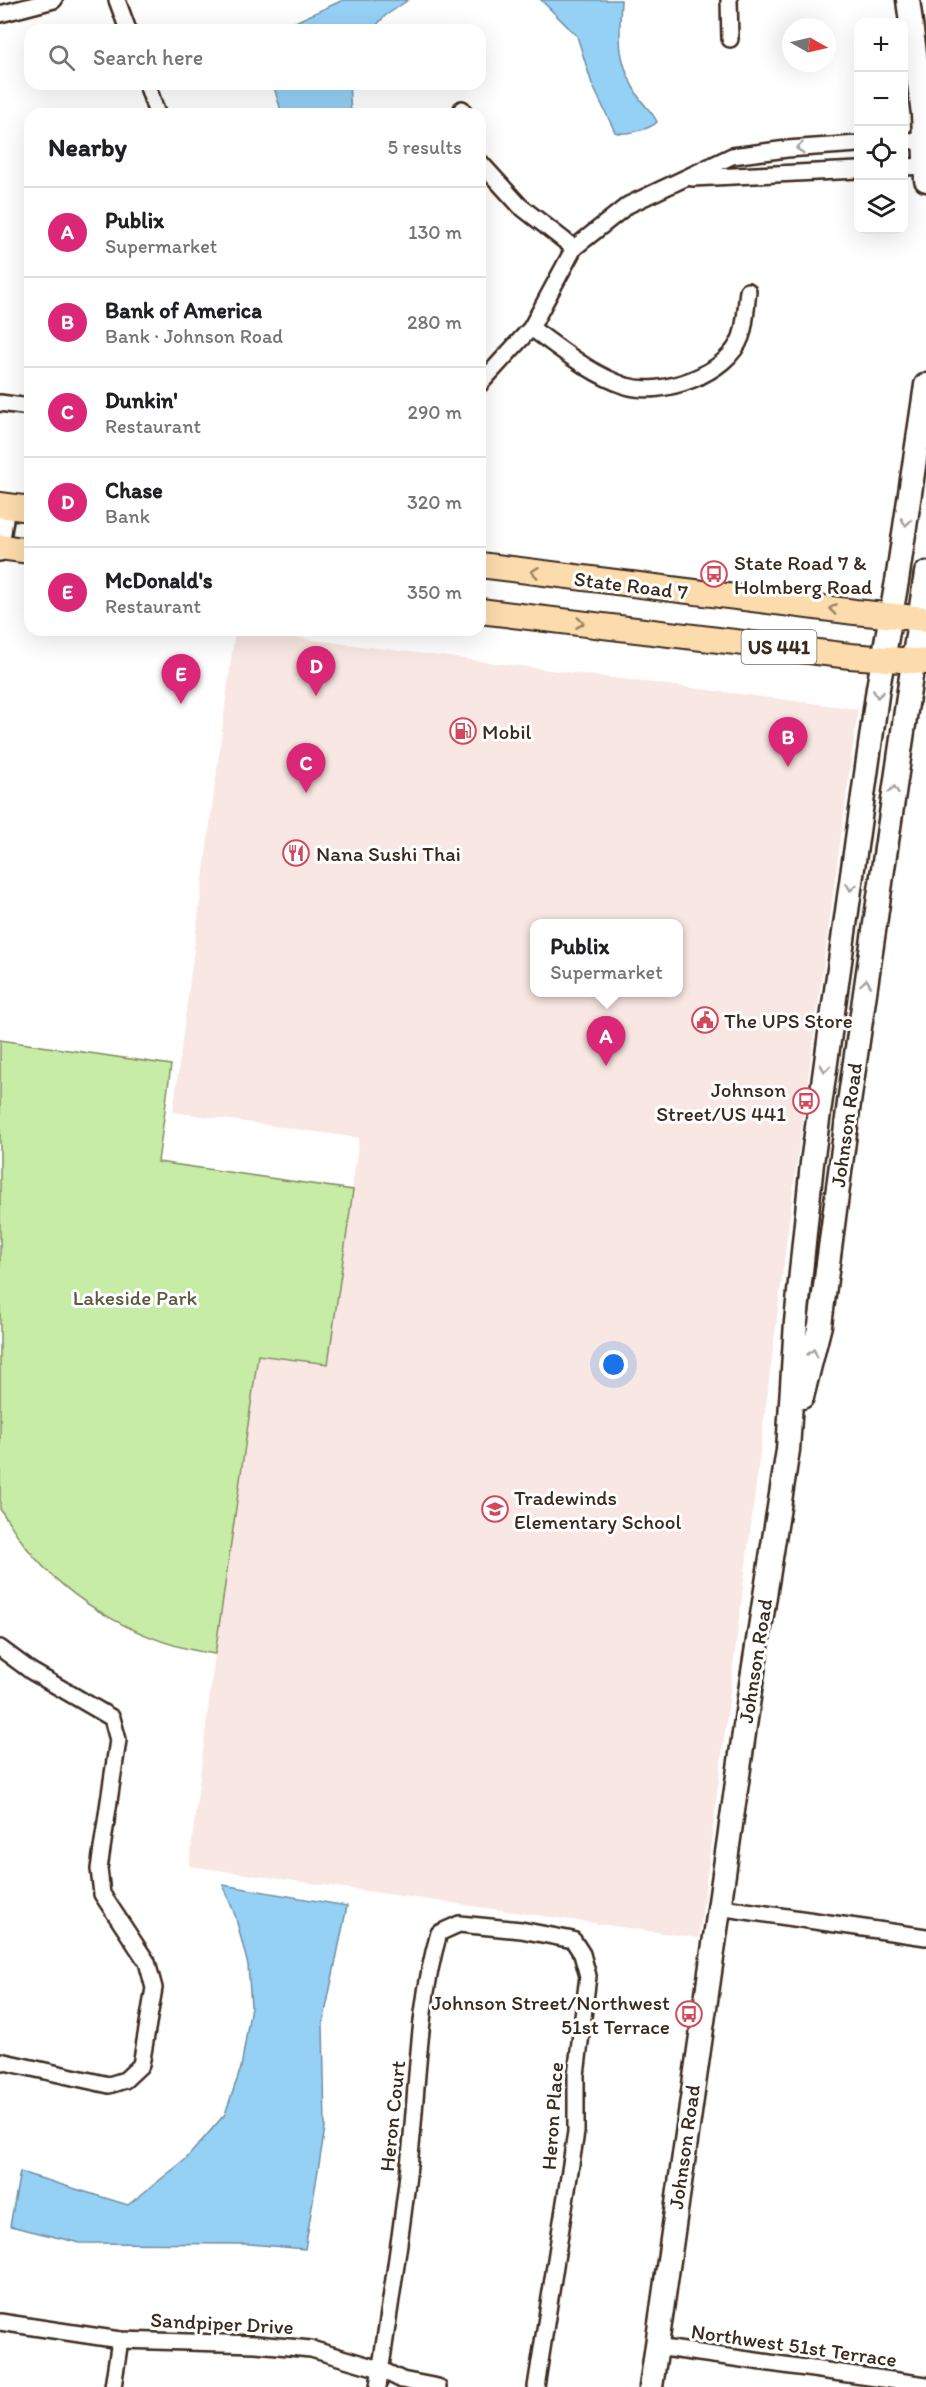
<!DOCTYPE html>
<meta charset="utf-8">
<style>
:root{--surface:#fff;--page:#f2f2f2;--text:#202124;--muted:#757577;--line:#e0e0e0;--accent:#db2777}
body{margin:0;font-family:Itim,sans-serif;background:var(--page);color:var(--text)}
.controls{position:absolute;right:18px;top:18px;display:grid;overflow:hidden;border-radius:12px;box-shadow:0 6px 24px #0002}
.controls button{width:54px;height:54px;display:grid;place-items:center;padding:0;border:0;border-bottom:2px solid var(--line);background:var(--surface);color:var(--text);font:30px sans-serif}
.compass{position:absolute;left:782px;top:18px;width:54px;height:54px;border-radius:50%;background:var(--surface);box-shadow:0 6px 24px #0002;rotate:98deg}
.you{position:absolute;left:614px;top:1365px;width:21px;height:21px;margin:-15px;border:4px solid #fff;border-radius:50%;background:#1a73e8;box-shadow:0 0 0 9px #1a73e833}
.badge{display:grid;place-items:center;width:39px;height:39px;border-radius:50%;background:var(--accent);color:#fff;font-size:20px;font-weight:700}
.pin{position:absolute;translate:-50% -50px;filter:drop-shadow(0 2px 3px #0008)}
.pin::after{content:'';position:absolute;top:32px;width:21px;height:18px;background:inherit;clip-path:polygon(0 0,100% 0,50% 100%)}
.popup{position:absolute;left:530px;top:919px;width:153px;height:78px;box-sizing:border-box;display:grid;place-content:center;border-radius:12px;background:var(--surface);filter:drop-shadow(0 2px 4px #0005);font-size:20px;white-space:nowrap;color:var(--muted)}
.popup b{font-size:22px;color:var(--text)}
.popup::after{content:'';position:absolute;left:50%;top:100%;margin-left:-12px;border:12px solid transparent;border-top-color:var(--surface)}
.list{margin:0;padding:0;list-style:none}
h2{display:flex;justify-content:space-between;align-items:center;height:78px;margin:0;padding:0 24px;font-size:26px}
h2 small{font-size:20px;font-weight:400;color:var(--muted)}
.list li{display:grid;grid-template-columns:39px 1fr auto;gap:18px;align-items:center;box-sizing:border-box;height:90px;padding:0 24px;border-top:2px solid var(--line)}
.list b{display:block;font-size:22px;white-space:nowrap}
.list p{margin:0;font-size:20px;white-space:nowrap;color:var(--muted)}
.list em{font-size:20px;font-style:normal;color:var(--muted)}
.icon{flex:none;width:33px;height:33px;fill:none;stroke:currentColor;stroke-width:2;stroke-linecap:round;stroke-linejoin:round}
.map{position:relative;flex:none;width:926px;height:2387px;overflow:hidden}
.search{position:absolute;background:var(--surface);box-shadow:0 6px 24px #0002;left:24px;top:24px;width:462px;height:66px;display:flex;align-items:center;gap:15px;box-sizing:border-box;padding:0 21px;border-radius:18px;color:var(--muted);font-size:22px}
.panel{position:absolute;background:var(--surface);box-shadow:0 6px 24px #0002;left:24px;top:108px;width:462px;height:528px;border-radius:18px}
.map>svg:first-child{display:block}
.built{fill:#f8e7e2;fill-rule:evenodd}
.green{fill:#c7eca6;stroke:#818b62;stroke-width:1.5}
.water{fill:#95d0f5;stroke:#718e9f;stroke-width:1.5}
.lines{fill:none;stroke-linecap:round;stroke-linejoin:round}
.street-casing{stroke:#3b2a1e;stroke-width:20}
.secondary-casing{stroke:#3b2a1e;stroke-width:27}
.primary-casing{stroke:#3b2a1e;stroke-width:28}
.street{stroke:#fff;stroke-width:15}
.secondary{stroke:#fff;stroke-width:22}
.primary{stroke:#fcdcac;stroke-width:24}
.oneway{stroke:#a79f9a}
.oneway2{stroke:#9c8365}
.labels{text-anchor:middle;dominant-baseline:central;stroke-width:6;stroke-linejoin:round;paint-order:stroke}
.shield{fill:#fff;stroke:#766a62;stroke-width:1.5}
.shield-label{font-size:20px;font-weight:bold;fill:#3b2a1e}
.poi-label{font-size:21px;fill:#3b2a1e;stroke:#fff;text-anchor:start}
.street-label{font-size:21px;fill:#3b2a1e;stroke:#fff}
.park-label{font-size:21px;fill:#5e5a40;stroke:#fff}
</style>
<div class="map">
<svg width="926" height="2387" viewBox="0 0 926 2387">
<rect width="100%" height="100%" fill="#fff"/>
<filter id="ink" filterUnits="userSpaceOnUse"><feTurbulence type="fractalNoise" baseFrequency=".0167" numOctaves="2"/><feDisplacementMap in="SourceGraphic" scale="12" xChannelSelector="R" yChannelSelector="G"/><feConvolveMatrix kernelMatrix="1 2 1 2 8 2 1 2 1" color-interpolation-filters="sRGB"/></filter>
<g filter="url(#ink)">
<!-- built -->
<path class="built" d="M235,630L858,709L792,1198L699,1938L189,1866L215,1654L258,1354L328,1364L359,1138L173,1112ZM534,924H678V992H534Z"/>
<!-- green -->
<path class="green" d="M0,1040L171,1065L158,1162L353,1190L328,1364L258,1355L215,1654C144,1644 71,1604 26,1547C17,1535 9,1522 0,1509Z"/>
<!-- water -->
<g class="water">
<path d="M343,0H408L385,16L372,30H278Z"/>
<path d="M541,0H621C619,41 617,60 638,96C644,106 653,112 657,122C651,129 623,136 615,132L592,84L577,36Z"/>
<path d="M273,84H349L351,114H282Z"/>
<path d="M223,1885L347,1906L323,2023L325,2128L305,2249L250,2244L80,2243L10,2226L20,2172L128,2205L185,2160L225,2114L241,2068L251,2006L248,1965L235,1915Z"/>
</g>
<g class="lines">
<!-- street casing -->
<g class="street-casing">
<g id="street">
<path d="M117,0L128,30"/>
<path d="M729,0L730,39"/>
<path d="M0,14L54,0"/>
<path d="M147,84L157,114"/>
<path d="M462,109L464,114"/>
<path d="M904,141L926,140"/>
<path d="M480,162L520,206L574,248"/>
<path d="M904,167L926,166"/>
<path d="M692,178L858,170"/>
<path d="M531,328C561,349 590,374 626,386C662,397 728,374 741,337C746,323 746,305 748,291"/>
<path d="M480,384L531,328L574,248L628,205L732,156L787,149L858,144"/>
<path d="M0,403L30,407"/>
<path d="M0,553L7,506"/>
<path d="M0,1648L31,1671L112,1718L118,1740L99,1869L102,1894L147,1962L154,1988L141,2065L125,2080L109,2085L0,2061"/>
<path d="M718,1907L926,1937"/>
<path d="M0,2322L120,2340L256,2344L311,2349L380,2369L402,2380L438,2387"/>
<path d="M656,2347L926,2385"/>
<path d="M113,2387L120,2340"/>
<path d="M378,2387C389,2310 402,2233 410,2156C418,2083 418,2004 439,1933L459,1924L521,1930L573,1940L582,1954L588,1976L576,2075V2132L536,2387"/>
</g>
</g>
<!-- secondary casing -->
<g class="secondary-casing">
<g id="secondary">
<path d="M908,0L923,114L926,180"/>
<path d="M802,1397L820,1325L849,1103L926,573"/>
<path d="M651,2387L750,1691L788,1450L796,1322L812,1163L878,688L897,581L926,385"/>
</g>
</g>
<!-- primary casing -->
<g class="primary-casing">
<g id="primary">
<path d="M0,505L30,509"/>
<path d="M0,547L30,551"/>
<path d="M480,565L855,612L926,619"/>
<path d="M480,611L850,656L926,662"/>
</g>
</g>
<!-- street -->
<use href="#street" class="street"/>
<!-- secondary -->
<use href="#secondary" class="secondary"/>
<!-- primary -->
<use href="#primary" class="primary"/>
</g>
<!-- one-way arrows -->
<defs><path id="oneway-chevron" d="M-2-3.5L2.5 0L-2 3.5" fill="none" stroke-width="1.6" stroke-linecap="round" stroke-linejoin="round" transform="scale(1.5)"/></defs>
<g class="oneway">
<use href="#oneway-chevron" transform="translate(800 148) rotate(176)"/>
<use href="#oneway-chevron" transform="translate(906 522) rotate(99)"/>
<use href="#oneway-chevron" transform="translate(878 694) rotate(98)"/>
<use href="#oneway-chevron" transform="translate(894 790) rotate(-82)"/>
<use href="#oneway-chevron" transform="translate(851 887) rotate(98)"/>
<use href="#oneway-chevron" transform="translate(866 983) rotate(-82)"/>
<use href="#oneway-chevron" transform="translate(825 1068) rotate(98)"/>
<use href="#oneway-chevron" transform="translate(813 1353) rotate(-76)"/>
</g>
<g class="oneway2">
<use href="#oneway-chevron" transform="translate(535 572) rotate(-173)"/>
<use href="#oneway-chevron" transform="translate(833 609) rotate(-173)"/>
<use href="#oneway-chevron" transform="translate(580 623) rotate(7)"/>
</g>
</g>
<!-- icons -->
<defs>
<g id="bus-ring" transform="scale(1.35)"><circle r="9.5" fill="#fff" stroke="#d1495b" stroke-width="1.5"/><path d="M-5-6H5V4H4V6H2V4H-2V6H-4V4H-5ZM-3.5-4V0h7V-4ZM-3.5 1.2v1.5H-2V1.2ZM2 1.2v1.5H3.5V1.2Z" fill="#d1495b"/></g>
<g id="fuel-ring" transform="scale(1.35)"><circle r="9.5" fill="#fff" stroke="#d1495b" stroke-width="1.5"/><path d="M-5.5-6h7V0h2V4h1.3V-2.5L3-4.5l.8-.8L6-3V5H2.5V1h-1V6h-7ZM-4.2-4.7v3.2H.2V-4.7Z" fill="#d1495b"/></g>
<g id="restaurant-ring" transform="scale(1.35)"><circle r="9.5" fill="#fff" stroke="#d1495b" stroke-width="1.5"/><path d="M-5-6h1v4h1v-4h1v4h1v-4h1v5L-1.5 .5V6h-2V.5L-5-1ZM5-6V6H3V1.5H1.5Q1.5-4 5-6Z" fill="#d1495b"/></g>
<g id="civic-ring" transform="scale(1.35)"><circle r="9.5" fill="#fff" stroke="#d1495b" stroke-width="1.5"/><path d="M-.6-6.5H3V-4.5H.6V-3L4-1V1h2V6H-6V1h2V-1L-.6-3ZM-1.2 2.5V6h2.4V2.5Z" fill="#d1495b"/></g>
<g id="school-ring" transform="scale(1.35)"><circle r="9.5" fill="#fff" stroke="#d1495b" stroke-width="1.5"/><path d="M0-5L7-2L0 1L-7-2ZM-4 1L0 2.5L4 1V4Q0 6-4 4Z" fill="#d1495b"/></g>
</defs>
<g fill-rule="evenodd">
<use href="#bus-ring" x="714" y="574"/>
<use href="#fuel-ring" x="463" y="731"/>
<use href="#restaurant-ring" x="296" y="853"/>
<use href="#civic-ring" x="705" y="1020"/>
<use href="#bus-ring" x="806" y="1101"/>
<use href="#school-ring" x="495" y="1509"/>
<use href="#bus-ring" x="689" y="2014"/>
</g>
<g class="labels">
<!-- shield labels -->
<rect class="shield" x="741.5" y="630" width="75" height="34" rx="4.5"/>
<g class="shield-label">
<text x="779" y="647">US 441</text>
</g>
<!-- poi labels -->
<g class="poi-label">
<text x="734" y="562">State Road 7 &amp;<tspan x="734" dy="24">Holmberg Road</tspan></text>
<text x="482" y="731">Mobil</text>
<text x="316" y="853">Nana Sushi Thai</text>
<text x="724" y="1020">The UPS Store</text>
<text x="786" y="1089" text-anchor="end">Johnson<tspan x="786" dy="24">Street/US 441</tspan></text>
<text x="514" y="1497">Tradewinds<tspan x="514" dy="24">Elementary School</tspan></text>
<text x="670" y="2002" text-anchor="end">Johnson Street/Northwest<tspan x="670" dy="24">51st Terrace</tspan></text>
</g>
<!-- street labels -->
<g class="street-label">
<text transform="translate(631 585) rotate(7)">State Road 7</text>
<text transform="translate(846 1125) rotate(-82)">Johnson Road</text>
<text transform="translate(755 1661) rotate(-81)">Johnson Road</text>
<text transform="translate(392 2116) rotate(-84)">Heron Court</text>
<text transform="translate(552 2116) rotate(-86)">Heron Place</text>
<text transform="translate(684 2147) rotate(-82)">Johnson Road</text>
<text transform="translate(222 2323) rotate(3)">Sandpiper Drive</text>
<text transform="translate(794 2345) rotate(8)">Northwest 51st Terrace</text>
</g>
<!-- park labels -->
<g class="park-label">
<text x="135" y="1297">Lakeside Park</text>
</g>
</g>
</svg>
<div class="controls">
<button>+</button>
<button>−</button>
<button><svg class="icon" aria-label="locate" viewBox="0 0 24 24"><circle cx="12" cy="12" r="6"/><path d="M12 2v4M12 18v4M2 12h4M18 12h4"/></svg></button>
<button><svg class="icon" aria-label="layers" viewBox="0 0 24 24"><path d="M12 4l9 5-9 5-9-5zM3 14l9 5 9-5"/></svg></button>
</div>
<svg class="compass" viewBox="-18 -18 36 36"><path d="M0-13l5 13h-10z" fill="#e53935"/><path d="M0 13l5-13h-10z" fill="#757577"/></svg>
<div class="you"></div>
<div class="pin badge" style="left:606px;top:1066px">A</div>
<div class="popup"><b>Publix</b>Supermarket</div>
<div class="pin badge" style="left:788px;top:767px">B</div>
<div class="pin badge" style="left:306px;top:793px">C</div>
<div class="pin badge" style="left:316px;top:696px">D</div>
<div class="pin badge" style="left:181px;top:704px">E</div>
<div class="search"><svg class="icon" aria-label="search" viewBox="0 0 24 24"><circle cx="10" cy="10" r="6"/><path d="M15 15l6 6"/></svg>Search here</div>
<section class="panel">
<h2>Nearby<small>5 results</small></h2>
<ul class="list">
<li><span class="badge">A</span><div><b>Publix</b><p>Supermarket</p></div><em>130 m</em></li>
<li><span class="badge">B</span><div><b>Bank of America</b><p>Bank · Johnson Road</p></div><em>280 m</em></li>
<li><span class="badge">C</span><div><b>Dunkin'</b><p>Restaurant</p></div><em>290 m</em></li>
<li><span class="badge">D</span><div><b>Chase</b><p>Bank</p></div><em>320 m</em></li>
<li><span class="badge">E</span><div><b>McDonald's</b><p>Restaurant</p></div><em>350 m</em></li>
</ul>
</section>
</div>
